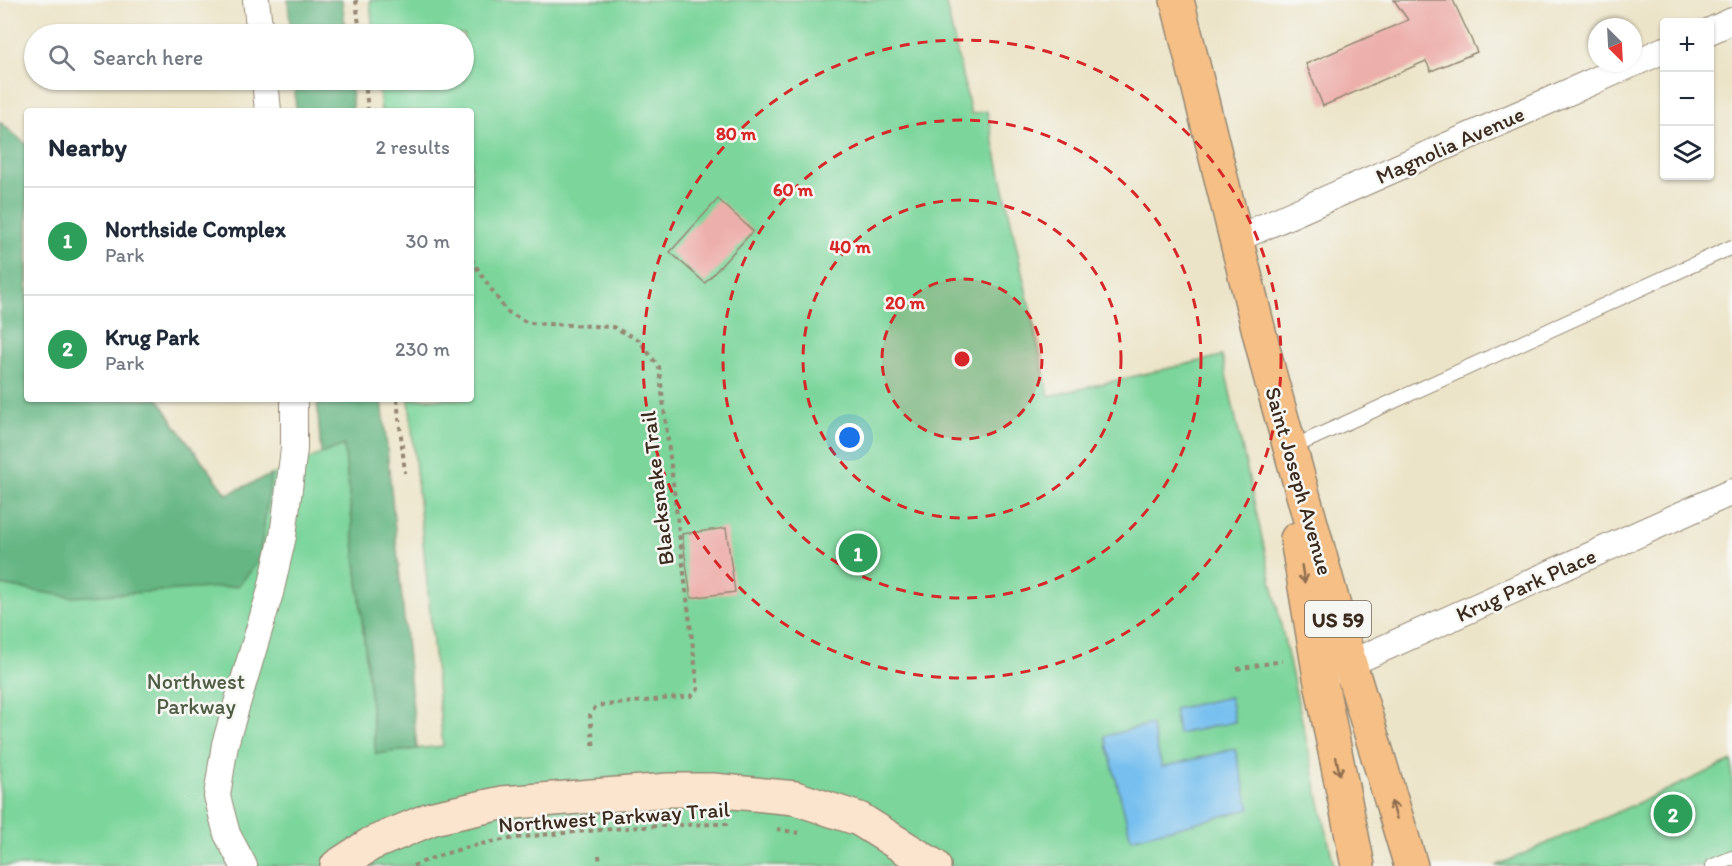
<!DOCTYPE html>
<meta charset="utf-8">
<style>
:root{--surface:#fff;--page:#f2f2f3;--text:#1f2937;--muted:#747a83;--line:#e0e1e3;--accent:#db2777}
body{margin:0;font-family:Itim,sans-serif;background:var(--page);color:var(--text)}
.controls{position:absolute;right:18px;top:18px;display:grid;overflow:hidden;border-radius:6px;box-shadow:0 2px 4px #0004}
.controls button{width:54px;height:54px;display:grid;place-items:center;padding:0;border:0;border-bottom:2px solid var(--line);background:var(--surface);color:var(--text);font:30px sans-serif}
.compass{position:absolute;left:1588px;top:18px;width:54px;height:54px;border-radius:50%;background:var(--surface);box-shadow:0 2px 4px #0004;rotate:156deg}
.you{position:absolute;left:850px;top:438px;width:21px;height:21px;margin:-15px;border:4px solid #fff;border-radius:50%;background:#1a73e8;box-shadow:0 0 0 9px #1a73e833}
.badge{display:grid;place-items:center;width:39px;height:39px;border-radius:50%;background:var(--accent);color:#fff;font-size:20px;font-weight:700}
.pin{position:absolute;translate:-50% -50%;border:3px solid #fff;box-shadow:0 2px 6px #0006}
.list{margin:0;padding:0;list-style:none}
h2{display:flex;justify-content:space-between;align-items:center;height:78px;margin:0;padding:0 24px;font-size:26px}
h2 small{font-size:20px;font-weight:400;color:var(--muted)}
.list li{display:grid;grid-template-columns:39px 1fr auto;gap:18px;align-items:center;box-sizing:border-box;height:108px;padding:0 24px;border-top:2px solid var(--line)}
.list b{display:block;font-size:22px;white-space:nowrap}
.list p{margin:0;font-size:20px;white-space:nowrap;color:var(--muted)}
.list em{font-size:20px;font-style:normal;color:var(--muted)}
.icon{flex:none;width:33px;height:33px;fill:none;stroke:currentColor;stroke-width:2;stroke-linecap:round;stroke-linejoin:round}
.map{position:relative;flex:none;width:1732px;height:866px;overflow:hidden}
.search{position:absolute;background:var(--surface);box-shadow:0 2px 4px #0004;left:24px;top:24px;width:450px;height:66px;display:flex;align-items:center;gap:15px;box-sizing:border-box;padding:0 21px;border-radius:33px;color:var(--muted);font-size:22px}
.panel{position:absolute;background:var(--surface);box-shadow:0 2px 4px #0004;left:24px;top:108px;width:450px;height:294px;border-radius:6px}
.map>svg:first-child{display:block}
.green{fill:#7cd59b;stroke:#5c805c;stroke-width:1.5}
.forest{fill:#65b683;stroke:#507050;stroke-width:1.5}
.water{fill:#76bfef;stroke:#587486;stroke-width:1.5}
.building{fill:#edafab}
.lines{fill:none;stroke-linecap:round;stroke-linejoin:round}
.lane-casing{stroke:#948773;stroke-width:16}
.street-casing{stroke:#948773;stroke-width:28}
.secondary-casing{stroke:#948773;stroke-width:36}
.primary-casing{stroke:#948773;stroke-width:36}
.path{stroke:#948773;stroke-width:4;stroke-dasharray:4.5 4.5;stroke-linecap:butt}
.lane{stroke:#fff;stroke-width:14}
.street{stroke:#fff;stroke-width:26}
.secondary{stroke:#fbe5cf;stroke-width:33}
.primary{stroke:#f5bf86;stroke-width:33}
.oneway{stroke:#8f6d4d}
.ring{fill:none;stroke:#d62828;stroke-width:3;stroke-dasharray:10 8}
.labels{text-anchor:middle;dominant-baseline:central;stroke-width:5;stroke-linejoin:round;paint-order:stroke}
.shield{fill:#f6f6f2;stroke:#73675e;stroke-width:1.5}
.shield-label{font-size:21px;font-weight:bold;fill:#3b2a1e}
.street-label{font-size:22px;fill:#3b2a1e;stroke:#f6f6f2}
.park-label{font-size:22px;fill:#4e5d44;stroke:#f6f6f2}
.centre{fill:#d62828;stroke:#f6f6f2;stroke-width:3}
.ring-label{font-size:18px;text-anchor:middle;font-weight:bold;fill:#d62828;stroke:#f6f6f2;stroke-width:5;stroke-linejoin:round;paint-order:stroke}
</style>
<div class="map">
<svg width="1732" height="866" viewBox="0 0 1732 866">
<rect width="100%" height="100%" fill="#f6f6f2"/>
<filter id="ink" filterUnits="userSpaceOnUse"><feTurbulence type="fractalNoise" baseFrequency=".0167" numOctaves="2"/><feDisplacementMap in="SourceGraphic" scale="12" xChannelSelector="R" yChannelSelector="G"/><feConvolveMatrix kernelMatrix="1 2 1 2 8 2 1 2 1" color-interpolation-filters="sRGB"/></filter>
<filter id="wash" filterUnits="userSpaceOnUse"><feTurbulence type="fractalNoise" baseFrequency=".008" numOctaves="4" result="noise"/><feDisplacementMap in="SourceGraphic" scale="24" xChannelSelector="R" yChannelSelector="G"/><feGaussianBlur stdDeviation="1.35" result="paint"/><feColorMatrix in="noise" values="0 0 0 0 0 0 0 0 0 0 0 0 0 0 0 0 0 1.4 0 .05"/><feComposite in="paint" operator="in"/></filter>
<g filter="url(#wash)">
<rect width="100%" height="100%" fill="#ece4c8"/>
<!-- green -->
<g class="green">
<path d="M370,0H945L971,114L987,111L1049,396L1222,356L1334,866H0V504L137,533L344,444L376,753L443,746L409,399H471V111H381L378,80H464V34H373Z"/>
<path d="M1732,761V866H1496Z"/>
</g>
<!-- forest -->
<g class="forest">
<path d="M288,0H342L346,34H291Z"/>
<path d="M294,80H350L353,111H296Z"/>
<path d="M0,122L27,145V399H159L173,422L227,494L271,475L259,561L238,586L71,597L0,585Z"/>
<path d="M317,399H382L417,749L376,754L344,445L321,454Z"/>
</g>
<!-- water -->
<g class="water">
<path d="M1230,697L1235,722L1178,734L1174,709Z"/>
<path d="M1151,724L1162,767L1235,749L1250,809L1131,839L1105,736Z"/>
</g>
<g id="blocks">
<!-- building -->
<g class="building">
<path d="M1394,0H1453L1477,52L1431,71L1426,61L1323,106L1306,64L1408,20Z"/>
<path d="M718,199L753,231L705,283L670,252Z"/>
<path d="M726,528L735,592L691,598L682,534Z"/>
</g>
</g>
</g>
<g filter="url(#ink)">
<use href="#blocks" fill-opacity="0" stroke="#948773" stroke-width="1.5"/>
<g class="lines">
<!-- lane casing -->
<g class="lane-casing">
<g id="lane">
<path d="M1291,448L1732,247"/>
<path d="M1713,866L1732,858"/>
</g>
</g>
<!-- street casing -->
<g class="street-casing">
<g id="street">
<path d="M256,0L260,34"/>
<path d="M1710,31L1732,21"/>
<path d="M265,80L268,111"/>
<path d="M1236,239L1664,50"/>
<path d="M1333,671L1732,492"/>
<path d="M244,866L227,834L217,796L225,744L270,593L283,536L294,449V399"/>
</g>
</g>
<!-- secondary casing -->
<g class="secondary-casing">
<path id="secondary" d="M337,866L371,844L433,818L502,803L669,790H713L795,798L859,819L934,866"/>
</g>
<!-- primary casing -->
<g class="primary-casing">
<g id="primary">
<path d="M1177,0L1269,372L1350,664L1411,866"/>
<path d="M1297,539L1320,677L1358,866"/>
</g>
</g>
<!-- path -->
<g class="path">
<path d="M356,0L360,34"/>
<path d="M365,80L368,111"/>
<path d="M471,259L506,311L528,323L613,327L639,340L659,367L698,689L691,696L596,706L590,715L594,750"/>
<path d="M397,399L405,473"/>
<path d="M1237,669L1282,661"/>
<path d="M777,829L799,833"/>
<path d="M599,855L600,866"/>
<path d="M413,866C472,840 525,836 588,831C636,827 683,824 731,824"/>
</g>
<!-- lane -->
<use href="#lane" class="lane"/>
<!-- street -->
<use href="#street" class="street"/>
<!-- secondary -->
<use href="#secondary" class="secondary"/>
<!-- primary -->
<use href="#primary" class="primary"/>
</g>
<!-- one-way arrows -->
<defs><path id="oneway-shaft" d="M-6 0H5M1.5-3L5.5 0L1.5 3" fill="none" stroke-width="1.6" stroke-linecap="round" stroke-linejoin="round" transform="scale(1.5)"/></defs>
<g class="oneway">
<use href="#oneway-shaft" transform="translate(1303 574) rotate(81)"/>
<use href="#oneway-shaft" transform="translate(1338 766) rotate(78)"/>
<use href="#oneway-shaft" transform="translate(1394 810) rotate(-107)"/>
</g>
</g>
<!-- distance rings -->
<circle cx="962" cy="359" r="80" fill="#d62828" fill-opacity=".12"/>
<g class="ring">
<circle cx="962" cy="359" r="80"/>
<circle cx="962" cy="359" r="159"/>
<circle cx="962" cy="359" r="239"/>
<circle cx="962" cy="359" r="319"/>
</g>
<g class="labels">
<!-- shield labels -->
<rect class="shield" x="1305" y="601" width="66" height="36" rx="4.5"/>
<g class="shield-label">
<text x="1338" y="619">US 59</text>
</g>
<!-- street labels -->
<g class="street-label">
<text transform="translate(1450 145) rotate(-24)">Magnolia Avenue</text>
<text transform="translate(1299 481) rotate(74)">Saint Joseph Avenue</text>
<text transform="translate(657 488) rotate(-97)">Blacksnake Trail</text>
<text transform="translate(1526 585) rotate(-24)">Krug Park Place</text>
<text transform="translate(614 817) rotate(-4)">Northwest Parkway Trail</text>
</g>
<!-- park labels -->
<g class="park-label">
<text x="196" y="681">Northwest<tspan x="196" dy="25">Parkway</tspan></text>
</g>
</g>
<circle cx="962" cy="359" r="9" class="centre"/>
<g class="ring-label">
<text x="736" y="140">80 m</text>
<text x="793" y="196">60 m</text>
<text x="850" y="253">40 m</text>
<text x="905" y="309">20 m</text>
</g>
</svg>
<div class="controls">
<button>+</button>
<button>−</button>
<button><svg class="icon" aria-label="layers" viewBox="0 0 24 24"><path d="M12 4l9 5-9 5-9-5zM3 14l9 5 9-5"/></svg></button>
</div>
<svg class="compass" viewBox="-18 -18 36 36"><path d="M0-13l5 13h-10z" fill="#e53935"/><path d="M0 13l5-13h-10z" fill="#747a83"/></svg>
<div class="you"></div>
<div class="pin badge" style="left:858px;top:553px;background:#2e9e5b">1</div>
<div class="pin badge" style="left:1673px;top:814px;background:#2e9e5b">2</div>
<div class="search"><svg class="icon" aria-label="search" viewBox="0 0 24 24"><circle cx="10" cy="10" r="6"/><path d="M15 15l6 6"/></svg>Search here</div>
<section class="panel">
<h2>Nearby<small>2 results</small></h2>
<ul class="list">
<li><span class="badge" style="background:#2e9e5b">1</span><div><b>Northside Complex</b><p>Park</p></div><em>30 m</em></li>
<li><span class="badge" style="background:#2e9e5b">2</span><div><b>Krug Park</b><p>Park</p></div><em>230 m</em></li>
</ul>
</section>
</div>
